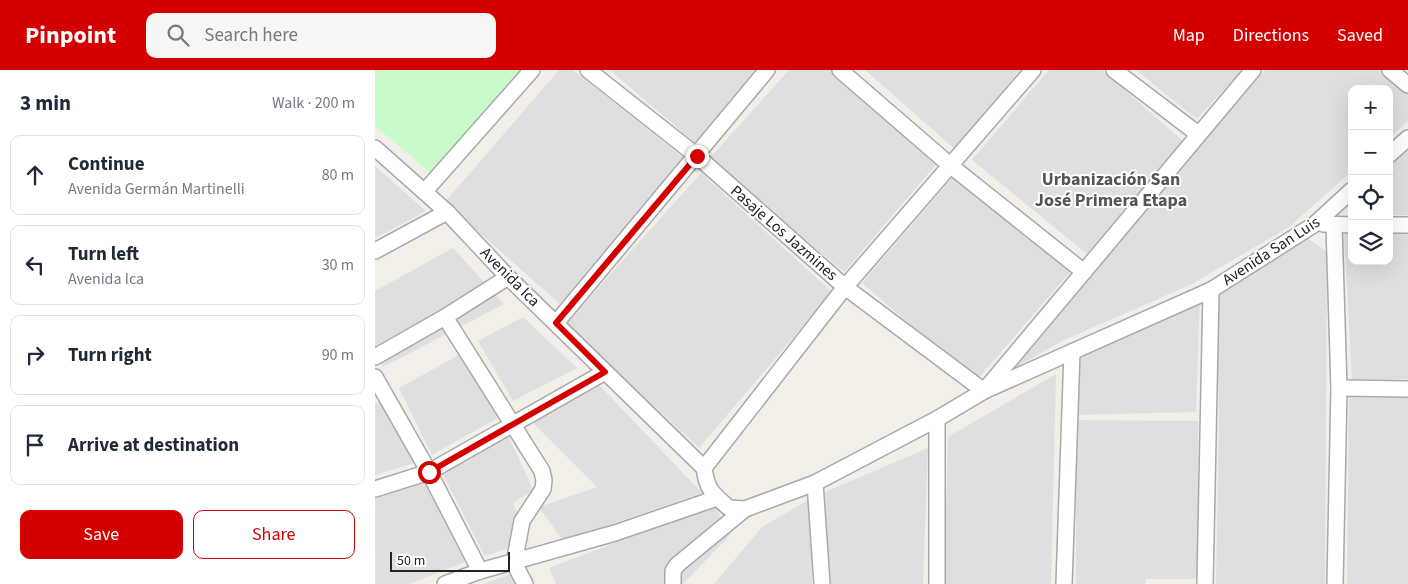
<!DOCTYPE html>
<meta charset="utf-8">
<style>
:root{--surface:#fff;--page:#f6f6f7;--text:#1f2937;--muted:#747a83;--line:#e0e1e3;--accent:#d40000}
body{margin:0;font-family:"Source Sans 3",sans-serif;background:var(--page);color:var(--text)}
.controls{position:absolute;right:15px;top:15px;display:grid;overflow:hidden;border-radius:10px;box-shadow:0 5px 20px #0002}
.controls button{width:45px;height:45px;display:grid;place-items:center;padding:0;border:0;border-bottom:1px solid var(--line);background:var(--surface);color:var(--text);font:25px sans-serif}
.scale{position:absolute;left:15px;bottom:12px;width:120px;box-sizing:border-box;padding-left:5px;border:2px solid #222;border-top:0;font-size:14px;line-height:18px;white-space:nowrap;color:#222;-webkit-text-stroke:4px #fff;paint-order:stroke}
.stop{position:absolute;width:15px;height:15px;margin:-11px;border:4px solid #d40000;border-radius:50%;background:#fff}
.stop.end{background:#d40000;border-color:#fff;box-shadow:0 1px 5px #0008}
.list{margin:0;padding:0;list-style:none}
h2{display:flex;justify-content:space-between;align-items:center;height:65px;margin:0;padding:0 20px;font-size:21px}
h2 small{font-size:16px;font-weight:400;color:var(--muted)}
.list li{display:grid;grid-template-columns:32px 1fr auto;gap:15px;align-items:center;box-sizing:border-box;height:80px;margin:0 10px 10px;padding:0 10px;border:1px solid var(--line);border-radius:10px}
.list b{display:block;font-size:19px;white-space:nowrap}
.list p{margin:0;font-size:16px;white-space:nowrap;color:var(--muted)}
.list em{font-size:16px;font-style:normal;color:var(--muted)}
.actions{display:flex;gap:10px;padding:15px 20px}
.actions a{flex:1;padding:11px 0;border:1px solid var(--accent);border-radius:10px;text-align:center;font-size:18px;color:var(--accent)}
.actions .main{background:var(--accent);color:#fff}
.icon{flex:none;width:28px;height:28px;fill:none;stroke:currentColor;stroke-width:2;stroke-linecap:round;stroke-linejoin:round}
.map{position:relative;flex:none;width:1033px;height:514px;overflow:hidden}
header{display:flex;align-items:center;gap:30px;box-sizing:border-box;height:70px;padding:0 25px;background:var(--accent);color:#fff}
header strong{font-size:24px}
nav{display:flex;gap:28px;margin-inline-start:auto;font-size:18px}
.search{width:350px;height:45px;background:var(--page);display:flex;align-items:center;gap:12px;box-sizing:border-box;padding:0 18px;border-radius:10px;color:var(--muted);font-size:19px}
main{display:flex}
aside{flex:1;background:var(--surface)}
.map>svg:first-child{display:block}
.residential{fill:#e0dfdf}
.park{fill:#c8facc}
.lines{fill:none;stroke-linecap:round;stroke-linejoin:round}
.minor-casing{stroke:#a9a9a9;stroke-width:18}
.minor{stroke:#fff;stroke-width:15}
.route{stroke:#d40000;stroke-width:6}
.labels{text-anchor:middle;dominant-baseline:central;stroke-width:4;stroke-linejoin:round;paint-order:stroke}
.street-label{font-size:16px;fill:#222;stroke:#fff}
.neighbourhood-label{font-size:18px;font-weight:bold;fill:#555;stroke:#fff}
</style>
<header>
<strong>Pinpoint</strong>
<div class="search"><svg class="icon" aria-label="search" viewBox="0 0 24 24"><circle cx="10" cy="10" r="6"/><path d="M15 15l6 6"/></svg>Search here</div>
<nav><a>Map</a><a>Directions</a><a>Saved</a></nav>
</header>
<main>
<aside>
<h2>3 min<small>Walk · 200 m</small></h2>
<ul class="list">
<li><svg class="icon" aria-label="ahead" viewBox="0 0 24 24"><path d="M12 20V5M6 11l6-6 6 6"/></svg><div><b>Continue</b><p>Avenida Germán Martinelli</p></div><em>80 m</em></li>
<li><svg class="icon" aria-label="left" viewBox="0 0 24 24"><path d="M17 20v-9H6M10 6l-5 5 5 5"/></svg><div><b>Turn left</b><p>Avenida Ica</p></div><em>30 m</em></li>
<li><svg class="icon" aria-label="right" viewBox="0 0 24 24"><path d="M7 20v-9h11M14 6l5 5-5 5"/></svg><div><b>Turn right</b></div><em>90 m</em></li>
<li><svg class="icon" aria-label="arrive" viewBox="0 0 24 24"><path d="M6 21V4h12l-3 4 3 4H6"/></svg><div><b>Arrive at destination</b></div></li>
</ul>
<div class="actions"><a class="main">Save</a><a>Share</a></div>
</aside>
<div class="map">
<svg width="1033" height="514" viewBox="0 0 1033 514">
<rect width="100%" height="100%" fill="#f2efe9"/>
<!-- residential -->
<g class="residential">
<path d="M184,0H198L310,89L255,156L185,234L70,132Z"/>
<path d="M235,0H382L320,73Z"/>
<path d="M414,0H456L564,91L469,202L334,89Z"/>
<path d="M490,0H645L581,80Z"/>
<path d="M674,0H727L808,71L712,184L597,90Z"/>
<path d="M761,0H867L822,49Z"/>
<path d="M890,0H1005L1033,24V51L1014,68V19H977V101L914,157L817,214L687,271L628,305Z"/>
<path d="M1033,73V145H1014V92Z"/>
<path d="M0,96L51,141L0,168Z"/>
<path d="M582,102L696,201L601,311L487,213Z"/>
<path d="M326,103L457,222L324,378L191,254Z"/>
<path d="M977,163V191H1014V163H1033V309L977,310L969,164Z"/>
<path d="M929,166L952,182L950,514H841L844,352L842,219Z"/>
<path d="M78,178L129,234L8,297L0,284V221Z"/>
<path d="M825,224L821,342L700,345L703,285Z"/>
<path d="M148,247L202,298L138,331L103,271Z"/>
<path d="M93,280L128,345L57,385L24,318Z"/>
<path d="M681,304L676,514H569L573,367Z"/>
<path d="M224,315L327,423L188,471L164,437L222,417L155,350Z"/>
<path d="M974,327L1033,328V514H972Z"/>
<path d="M6,330L39,393L0,405V334Z"/>
<path d="M701,350L823,351V509H771L770,514H701Z"/>
<path d="M134,367L158,420L138,433L154,471L110,486L66,401Z"/>
<path d="M553,378L548,514H454L450,422Z"/>
<path d="M49,410L90,492L34,514H0V427Z"/>
<path d="M435,429L437,514H339L387,457Z"/>
<path d="M339,435L356,464L308,514H181L174,498Z"/>
<path d="M141,502L147,514H108Z"/>
</g>
<!-- park -->
<path class="park" d="M0,0H147L58,105L0,56Z"/>
<g class="lines">
<!-- minor casing -->
<g class="minor-casing">
<g id="minor">
<path d="M213,0L322,86L470,217L609,321L878,0"/>
<path d="M465,0L576,96L709,202"/>
<path d="M739,0L823,64"/>
<path d="M1015,0L1033,15"/>
<path d="M0,78L72,142L133,207L329,398C332,420 337,423 354,438L370,439L440,413L562,349L609,321L836,220L940,154L977,120"/>
<path d="M1014,85L1033,68"/>
<path d="M50,121L157,0"/>
<path d="M948,154L977,155"/>
<path d="M959,155L964,318L960,514"/>
<path d="M1014,155H1033"/>
<path d="M0,181L72,142"/>
<path d="M70,247L167,401L169,410L168,419L147,451L139,493L150,514"/>
<path d="M181,253L392,0"/>
<path d="M0,287L70,247L133,207"/>
<path d="M0,307L54,402L105,501"/>
<path d="M964,318L1033,319"/>
<path d="M329,398L470,217L658,0"/>
<path d="M440,413L447,514"/>
<path d="M0,419L54,402L230,302"/>
<path d="M70,514L105,501L240,463L342,428"/>
<path d="M298,514V501L302,495L370,439"/>
<path d="M562,514V349"/>
<path d="M689,514L697,282"/>
<path d="M830,514L836,220"/>
</g>
</g>
<!-- minor -->
<use href="#minor" class="minor"/>
</g>
<g class="lines">
<!-- route -->
<path class="route" d="M54,402L230,302L181,253L322,86"/>
</g>
<g class="labels">
<!-- street labels -->
<g class="street-label">
<text transform="translate(409 163) rotate(41)">Pasaje Los Jazmines</text>
<text transform="translate(896 181) rotate(-33)">Avenida San Luis</text>
<text transform="translate(135 207) rotate(45)">Avenida Ica</text>
</g>
<!-- neighbourhood labels -->
<g class="neighbourhood-label">
<text x="736" y="109">Urbanización San<tspan x="736" dy="21">José Primera Etapa</tspan></text>
</g>
</g>
</svg>
<div class="controls">
<button>+</button>
<button>−</button>
<button><svg class="icon" aria-label="locate" viewBox="0 0 24 24"><circle cx="12" cy="12" r="6"/><path d="M12 2v4M12 18v4M2 12h4M18 12h4"/></svg></button>
<button><svg class="icon" aria-label="layers" viewBox="0 0 24 24"><path d="M12 4l9 5-9 5-9-5zM3 14l9 5 9-5"/></svg></button>
</div>
<div class="scale">50 m</div>
<div class="stop" style="left:54px;top:402px"></div>
<div class="stop end" style="left:322px;top:86px"></div>
</div>
</main>
